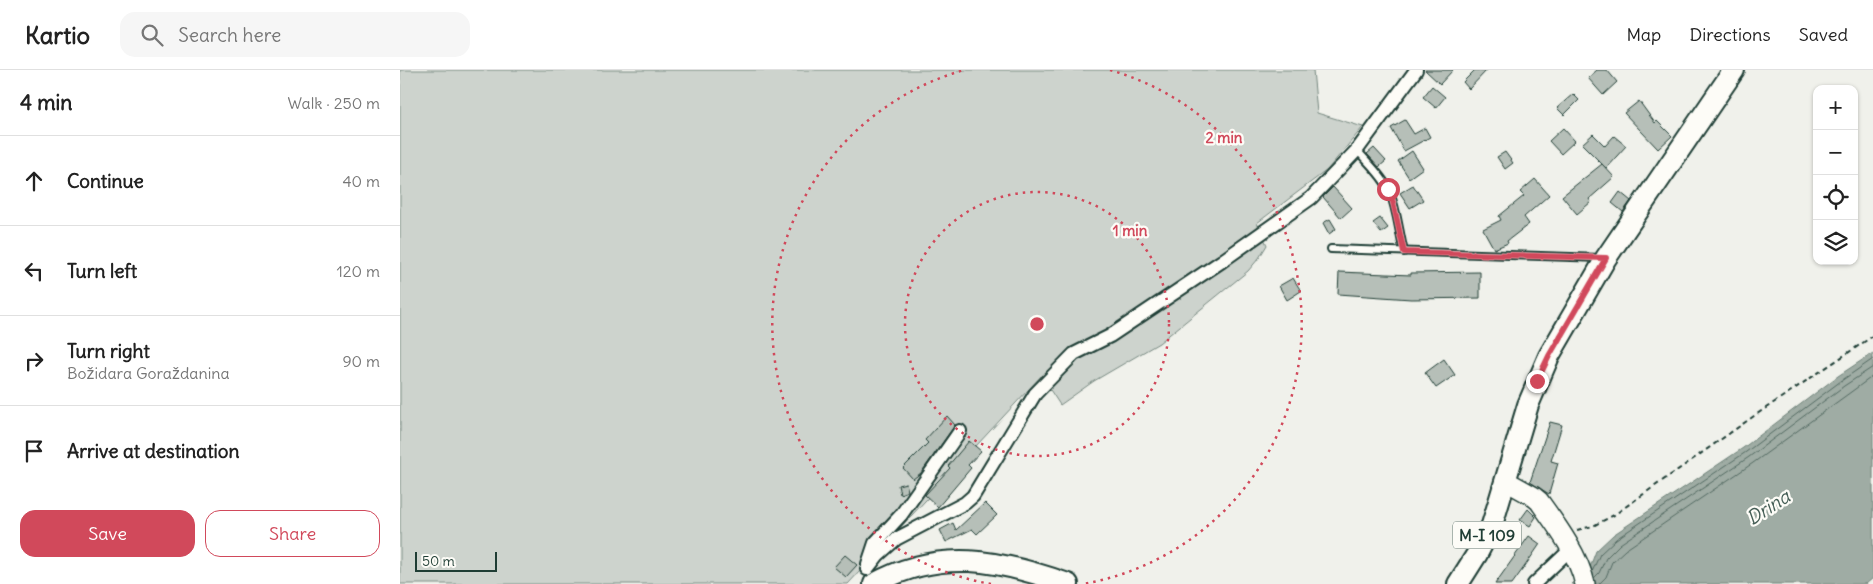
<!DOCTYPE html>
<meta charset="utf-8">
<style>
:root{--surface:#fff;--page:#f6f6f6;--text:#222;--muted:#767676;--line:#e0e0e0;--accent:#d1495b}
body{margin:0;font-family:Delius,sans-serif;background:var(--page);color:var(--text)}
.controls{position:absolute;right:15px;top:15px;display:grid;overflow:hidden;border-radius:10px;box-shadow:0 1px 4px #0004}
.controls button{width:45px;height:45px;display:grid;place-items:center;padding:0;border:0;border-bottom:1px solid var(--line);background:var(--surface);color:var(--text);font:25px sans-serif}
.scale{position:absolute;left:15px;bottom:12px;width:82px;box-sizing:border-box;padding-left:5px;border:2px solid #1f3d34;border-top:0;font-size:14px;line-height:18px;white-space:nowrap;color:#1f3d34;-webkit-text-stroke:4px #fdfcf7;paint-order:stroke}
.stop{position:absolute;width:15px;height:15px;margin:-11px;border:4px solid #d1495b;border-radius:50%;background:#fff}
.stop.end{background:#d1495b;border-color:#fff;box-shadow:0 1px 5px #0008}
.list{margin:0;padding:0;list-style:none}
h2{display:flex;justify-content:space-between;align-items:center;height:65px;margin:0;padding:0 20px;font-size:21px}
h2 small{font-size:16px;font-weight:400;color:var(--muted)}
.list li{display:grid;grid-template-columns:32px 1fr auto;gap:15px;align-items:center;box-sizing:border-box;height:90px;padding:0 20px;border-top:1px solid var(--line)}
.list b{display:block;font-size:19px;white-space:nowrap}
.list p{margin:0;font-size:16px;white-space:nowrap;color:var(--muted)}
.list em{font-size:16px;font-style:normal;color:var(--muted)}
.actions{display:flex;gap:10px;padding:15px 20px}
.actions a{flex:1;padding:11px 0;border:1px solid var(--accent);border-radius:15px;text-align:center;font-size:18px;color:var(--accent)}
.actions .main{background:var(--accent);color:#fff}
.icon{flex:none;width:28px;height:28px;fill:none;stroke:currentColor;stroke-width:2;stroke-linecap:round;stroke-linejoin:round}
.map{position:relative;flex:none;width:1473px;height:514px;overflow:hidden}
header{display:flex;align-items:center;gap:30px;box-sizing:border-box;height:70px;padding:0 25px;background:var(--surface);border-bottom:1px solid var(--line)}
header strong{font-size:24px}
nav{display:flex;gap:28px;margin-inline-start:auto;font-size:18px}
.search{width:350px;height:45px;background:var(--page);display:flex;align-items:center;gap:12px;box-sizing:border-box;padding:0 18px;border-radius:15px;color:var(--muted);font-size:19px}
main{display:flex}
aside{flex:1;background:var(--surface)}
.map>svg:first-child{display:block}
.green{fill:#cdd3cd;stroke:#768880}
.water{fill:#9faca4;stroke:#6c8077}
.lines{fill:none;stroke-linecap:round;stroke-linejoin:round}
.shore{stroke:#526961;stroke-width:1}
.building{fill:#b6bfb8;stroke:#1f3d34}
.lane-casing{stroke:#1f3d34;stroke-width:10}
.street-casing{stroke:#1f3d34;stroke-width:16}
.secondary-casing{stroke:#1f3d34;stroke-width:22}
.primary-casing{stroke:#1f3d34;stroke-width:24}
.path{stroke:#1f3d34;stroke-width:2;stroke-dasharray:5 4;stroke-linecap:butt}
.lane{stroke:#fdfcf7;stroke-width:6}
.street{stroke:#fdfcf7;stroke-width:12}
.secondary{stroke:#fdfcf7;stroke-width:19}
.primary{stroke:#fdfcf7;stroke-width:20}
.route{stroke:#d1495b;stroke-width:6}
.ring{fill:none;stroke:#d1495b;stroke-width:2.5;stroke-dasharray:2.5 5}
.labels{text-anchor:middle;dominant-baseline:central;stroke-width:4.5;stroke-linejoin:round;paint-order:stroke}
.shield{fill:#fdfcf7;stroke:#62766e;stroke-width:1}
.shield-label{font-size:16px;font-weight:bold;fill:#1f3d34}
.water-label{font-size:19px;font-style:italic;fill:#455e56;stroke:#fdfcf7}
.centre{fill:#d1495b;stroke:#fdfcf7;stroke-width:2.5}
.ring-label{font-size:15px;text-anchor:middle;font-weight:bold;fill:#d1495b;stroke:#fdfcf7;stroke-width:4.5;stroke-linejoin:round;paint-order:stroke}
</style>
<header>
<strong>Kartio</strong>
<div class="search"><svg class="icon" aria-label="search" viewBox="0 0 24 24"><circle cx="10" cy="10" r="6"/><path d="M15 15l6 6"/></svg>Search here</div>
<nav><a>Map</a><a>Directions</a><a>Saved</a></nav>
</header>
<main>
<aside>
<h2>4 min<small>Walk · 250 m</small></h2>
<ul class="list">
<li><svg class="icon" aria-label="ahead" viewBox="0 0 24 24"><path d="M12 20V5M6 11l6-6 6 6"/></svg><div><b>Continue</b></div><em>40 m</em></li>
<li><svg class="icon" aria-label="left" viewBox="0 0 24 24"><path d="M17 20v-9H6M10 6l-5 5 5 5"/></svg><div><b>Turn left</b></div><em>120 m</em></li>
<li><svg class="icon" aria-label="right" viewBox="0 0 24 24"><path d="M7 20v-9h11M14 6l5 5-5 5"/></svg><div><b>Turn right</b><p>Božidara Goraždanina</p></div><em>90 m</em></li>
<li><svg class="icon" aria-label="arrive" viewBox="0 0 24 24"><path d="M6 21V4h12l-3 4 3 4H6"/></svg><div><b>Arrive at destination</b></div></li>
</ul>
<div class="actions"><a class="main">Save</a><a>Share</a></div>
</aside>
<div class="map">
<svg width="1473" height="514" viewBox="0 0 1473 514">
<rect width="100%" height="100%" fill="#f0f1eb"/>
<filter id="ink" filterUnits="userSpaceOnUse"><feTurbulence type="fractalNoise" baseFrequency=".02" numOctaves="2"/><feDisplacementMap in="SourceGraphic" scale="10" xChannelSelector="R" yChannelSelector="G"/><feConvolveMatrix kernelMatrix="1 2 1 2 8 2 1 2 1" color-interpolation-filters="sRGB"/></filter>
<g filter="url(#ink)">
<!-- green -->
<path class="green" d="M0,0H913L917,43L963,57L927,100L857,153L867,175L859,188L848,201L759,273L694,311L660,335L641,306L448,514H0Z"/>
<!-- water -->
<path class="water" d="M1473,283V508L1466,514H1171L1190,497L1196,481L1213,465L1343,378L1438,306Z"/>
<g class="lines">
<!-- shore -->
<g class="shore">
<path d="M1192,502L1200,484L1216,469L1346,382L1441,311L1473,289"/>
<path d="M1194,508L1199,503L1206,488L1220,474L1349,387L1444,316L1473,297"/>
<path d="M1199,514L1206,507L1212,492L1225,480L1353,393L1473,306"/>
</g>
</g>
<!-- building -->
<g class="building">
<path d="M1025,0H1053L1040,14Z"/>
<path d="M1075,0H1087L1069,19L1063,12Z"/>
<path d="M1197,0H1207L1217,12L1203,25L1188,8Z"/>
<path d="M1032,16L1045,27L1036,38L1023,27Z"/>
<path d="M1173,24L1179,30L1164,45L1157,38Z"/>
<path d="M1239,31L1255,53L1257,51L1272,66L1258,79L1224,43Z"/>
<path d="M1005,50L1014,64L1025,58L1030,67L1004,81L991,58Z"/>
<path d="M1163,58L1175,71L1161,84L1149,71Z"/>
<path d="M1193,64L1205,76L1214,66L1226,76L1206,98L1182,74Z"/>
<path d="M974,78L986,91L979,97L967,84Z"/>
<path d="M1012,81L1023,98L1009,108L998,91Z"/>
<path d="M1105,82L1113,93L1105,99L1097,87Z"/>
<path d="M1202,94L1214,107L1189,129L1191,132L1177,144L1162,126Z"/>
<path d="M1135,109L1149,125L1124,147L1129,154L1107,171L1108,173L1094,179L1083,159L1101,150L1099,146L1124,126L1120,122Z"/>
<path d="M1013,115L1023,130L1010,138L1000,123Z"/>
<path d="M933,117L952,138L941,148L923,127Z"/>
<path d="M1220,122L1231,131L1223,142L1212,133Z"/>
<path d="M980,148L988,158L981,163L973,153Z"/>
<path d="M930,149L936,159L929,164L923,153Z"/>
<path d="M939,202L1011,205V203L1080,202V228L1011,229L938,224Z"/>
<path d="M893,208L901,221L887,230L879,216Z"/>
<path d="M1044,289L1055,305L1036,318L1025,303Z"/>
<path d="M547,346L555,355L521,403L513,409L503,398L528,373L525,370Z"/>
<path d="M1150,352L1162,355L1151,391L1158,393L1149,424L1130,412Z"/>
<path d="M569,371L581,381L568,395L571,398L538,437L525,425L550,398L548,396Z"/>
<path d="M506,413L508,421L500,424L498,415Z"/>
<path d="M585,433L597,445L577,464L572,459L546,472L540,460L553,453L556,460Z"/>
<path d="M1128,439L1136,447L1130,456L1120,450Z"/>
<path d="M1129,466L1140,474L1125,496L1112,514H1095Z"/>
<path d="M445,485L457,495L446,507L434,497Z"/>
</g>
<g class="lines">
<!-- lane casing -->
<g class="lane-casing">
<g id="lane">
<path d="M957,80C968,93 982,105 989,120C997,139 999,162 1004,182"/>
<path d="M931,179L1202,188"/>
</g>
</g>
<!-- street casing -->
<g class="street-casing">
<g id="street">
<path d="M468,494L475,473L501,445L560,361"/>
<path d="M467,499L478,485L496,469L565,433L573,426L635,324L674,284L710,266L822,191L911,128L957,80L1016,0"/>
<path d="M1134,514L1171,479"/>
</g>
</g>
<!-- secondary casing -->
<g class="secondary-casing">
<path id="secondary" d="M1106,411L1133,426L1139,431C1157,456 1178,484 1185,514"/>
</g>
<!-- primary casing -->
<g class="primary-casing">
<g id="primary">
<path d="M474,514C540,477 599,490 668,514"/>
<path d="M1058,514L1077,484L1092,455L1128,335L1149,286L1206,188L1334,0"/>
</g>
</g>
<!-- path -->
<path class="path" d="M1177,460L1193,456L1214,445L1354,346L1473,266"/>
<!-- lane -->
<use href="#lane" class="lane"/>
<!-- street -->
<use href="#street" class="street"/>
<!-- secondary -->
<use href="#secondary" class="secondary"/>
<!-- primary -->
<use href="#primary" class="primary"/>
</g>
</g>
<g class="lines" filter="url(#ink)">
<!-- route -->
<path class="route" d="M988,119L993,132L1004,182L1206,188L1149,286L1137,311"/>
</g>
<!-- distance rings -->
<g class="ring">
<circle cx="637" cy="254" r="132"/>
<path d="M591 514A264 264 0 0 1 564 0M710 0A264 264 0 0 1 683 514"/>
</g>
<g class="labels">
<!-- shield labels -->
<rect class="shield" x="1053" y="451.5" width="68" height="27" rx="4"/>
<g class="shield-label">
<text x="1087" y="465">M-I 109</text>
</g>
<!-- water labels -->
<g class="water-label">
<text transform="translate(1368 437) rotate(-33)">Drina</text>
</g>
</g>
<circle cx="637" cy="254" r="8" class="centre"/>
<g class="ring-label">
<text x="824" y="73">2 min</text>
<text x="730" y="166">1 min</text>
</g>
</svg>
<div class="controls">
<button>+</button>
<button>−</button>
<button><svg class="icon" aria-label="locate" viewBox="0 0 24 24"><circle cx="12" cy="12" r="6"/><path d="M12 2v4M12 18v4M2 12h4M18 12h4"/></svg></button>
<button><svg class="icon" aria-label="layers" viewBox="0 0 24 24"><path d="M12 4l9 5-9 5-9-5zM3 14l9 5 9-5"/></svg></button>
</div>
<div class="scale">50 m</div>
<div class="stop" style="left:988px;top:119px"></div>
<div class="stop end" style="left:1137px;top:311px"></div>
</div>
</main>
